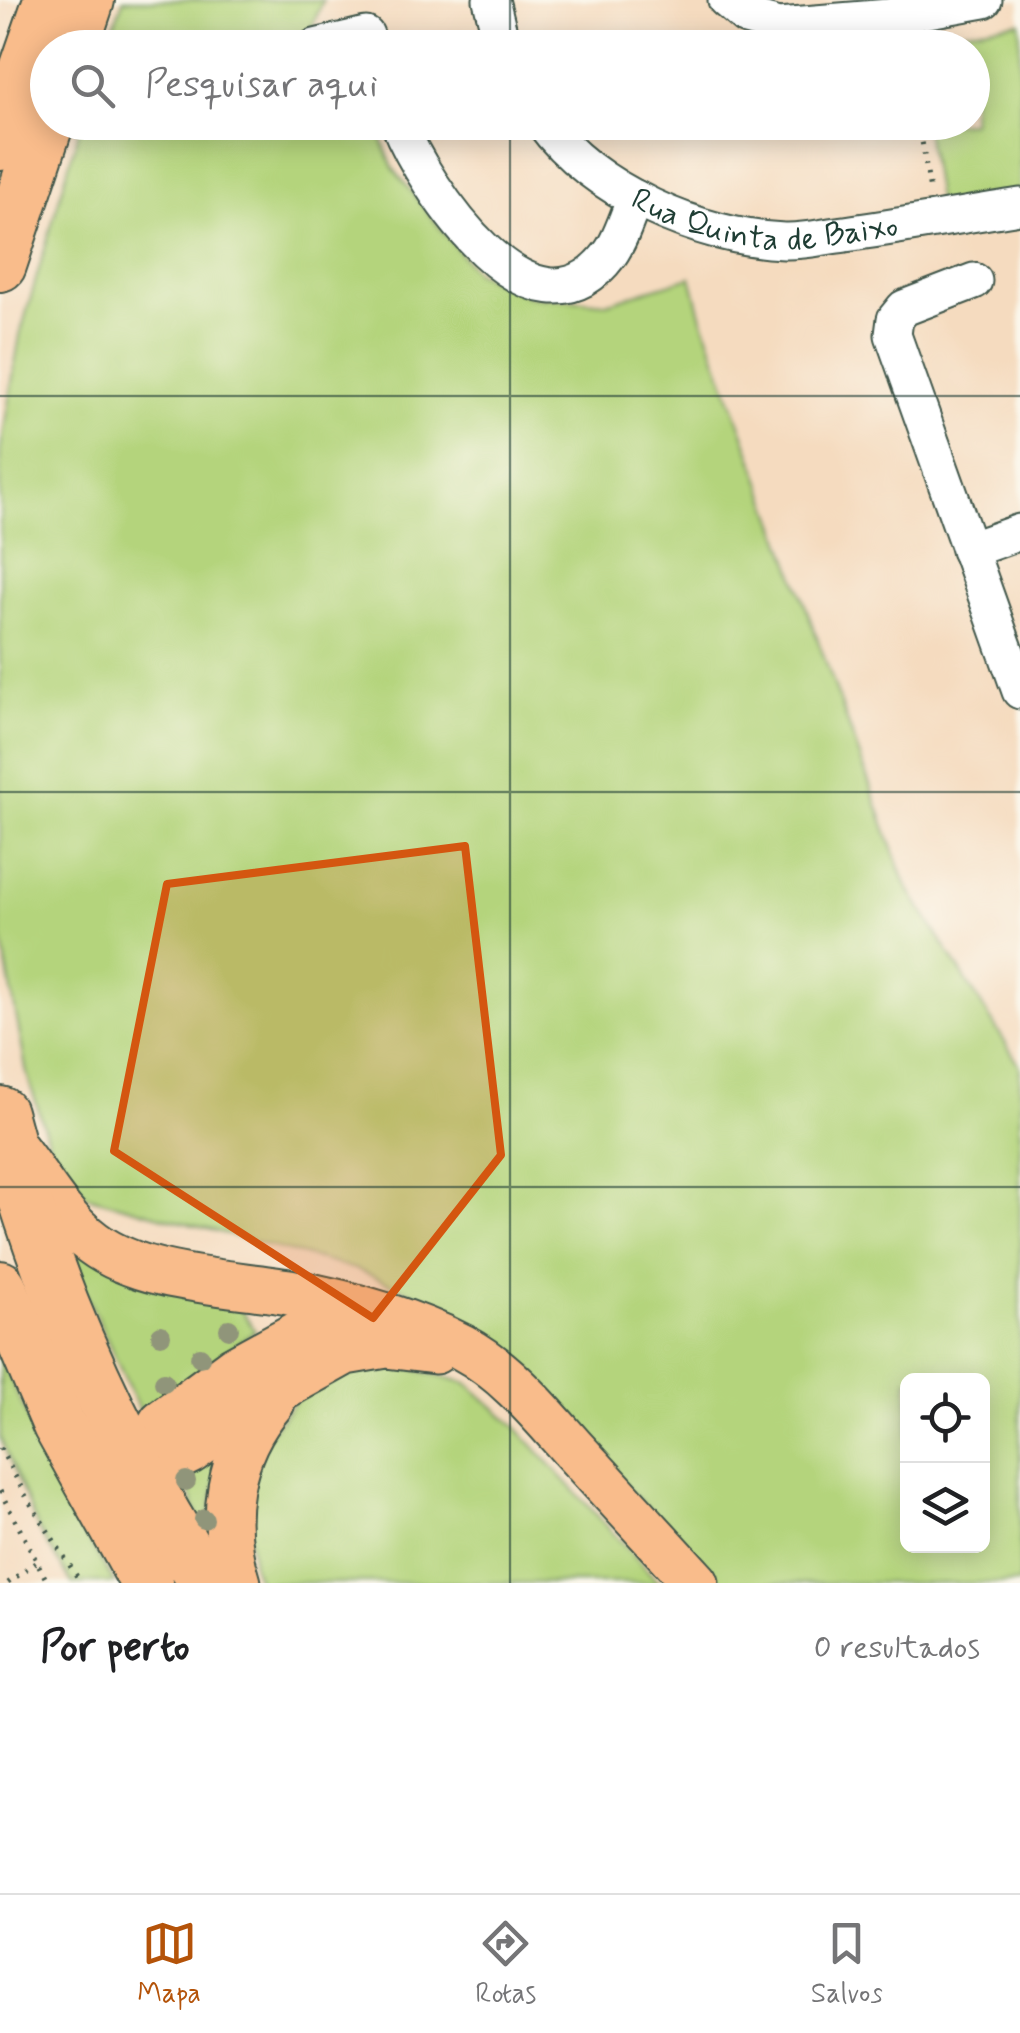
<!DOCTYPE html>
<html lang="pt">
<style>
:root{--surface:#fff;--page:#f6f6f6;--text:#202124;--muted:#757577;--line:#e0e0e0;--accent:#b45309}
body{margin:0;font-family:Mynerve,sans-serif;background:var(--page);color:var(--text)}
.controls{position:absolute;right:30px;bottom:30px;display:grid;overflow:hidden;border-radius:15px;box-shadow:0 5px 25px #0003}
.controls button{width:90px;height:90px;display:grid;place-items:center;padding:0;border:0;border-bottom:2px solid var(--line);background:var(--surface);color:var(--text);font:50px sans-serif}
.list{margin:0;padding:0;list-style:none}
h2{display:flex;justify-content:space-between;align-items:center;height:130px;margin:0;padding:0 40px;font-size:42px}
h2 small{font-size:32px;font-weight:400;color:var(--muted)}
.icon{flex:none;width:55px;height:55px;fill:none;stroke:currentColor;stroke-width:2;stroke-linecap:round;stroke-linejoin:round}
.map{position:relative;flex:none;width:1020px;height:1583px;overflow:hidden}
.search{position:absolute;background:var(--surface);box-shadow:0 5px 25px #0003;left:30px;right:30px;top:30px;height:110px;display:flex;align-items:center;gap:25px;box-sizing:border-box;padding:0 35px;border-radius:55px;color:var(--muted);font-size:38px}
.sheet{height:310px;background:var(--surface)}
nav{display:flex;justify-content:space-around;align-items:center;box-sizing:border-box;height:140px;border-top:2px solid var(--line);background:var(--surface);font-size:28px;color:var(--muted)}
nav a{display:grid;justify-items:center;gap:5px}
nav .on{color:var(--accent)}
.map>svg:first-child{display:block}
.green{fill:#b4d47c;stroke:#6a8858;stroke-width:2.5;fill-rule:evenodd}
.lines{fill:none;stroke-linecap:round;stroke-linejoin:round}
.minor-casing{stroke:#3f5549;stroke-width:39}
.major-casing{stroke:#3f5549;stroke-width:49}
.highway-casing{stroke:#3f5549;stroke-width:56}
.path{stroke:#3f5549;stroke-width:5;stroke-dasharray:2.5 8;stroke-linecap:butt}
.minor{stroke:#fff;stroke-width:35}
.major{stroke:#f9bc8b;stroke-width:45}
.highway{stroke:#f9bc8b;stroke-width:52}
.tree{fill:#90957a}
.marked{fill:#d45610;fill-opacity:0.2;stroke:#d45610;stroke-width:8;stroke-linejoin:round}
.grid{fill:none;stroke:#1f3d34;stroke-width:2.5;stroke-opacity:0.55}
.labels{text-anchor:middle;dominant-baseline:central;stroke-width:8;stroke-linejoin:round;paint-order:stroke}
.street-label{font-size:32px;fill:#1f3d34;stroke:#fbf7ec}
</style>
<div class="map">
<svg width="1020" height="1583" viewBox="0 0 1020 1583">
<rect width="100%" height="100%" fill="#fbf7ec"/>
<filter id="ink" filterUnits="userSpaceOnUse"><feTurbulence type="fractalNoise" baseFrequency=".01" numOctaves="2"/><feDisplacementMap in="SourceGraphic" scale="20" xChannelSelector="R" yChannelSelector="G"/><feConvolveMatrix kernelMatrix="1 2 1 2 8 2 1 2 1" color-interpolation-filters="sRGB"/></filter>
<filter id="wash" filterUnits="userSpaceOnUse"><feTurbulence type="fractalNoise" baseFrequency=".0048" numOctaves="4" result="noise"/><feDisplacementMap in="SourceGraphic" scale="40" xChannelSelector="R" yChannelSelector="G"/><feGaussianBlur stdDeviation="2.25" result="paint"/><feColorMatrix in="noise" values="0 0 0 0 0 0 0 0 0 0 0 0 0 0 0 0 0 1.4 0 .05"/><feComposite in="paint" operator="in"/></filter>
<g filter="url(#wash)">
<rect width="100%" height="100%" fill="#f5dbbf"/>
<!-- green -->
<g class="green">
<path d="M123,0H323L304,47L106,48Z"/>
<path d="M1020,22V192L938,206L925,123L972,122V48L913,47L912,39Z"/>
<path d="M81,123H375L393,168L475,272L528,296L606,303L691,277L702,318L906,885L1020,1066V1583H716L511,1361L445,1307L358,1270L87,1196L57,1169L27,1074L0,928V452L20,335ZM908,1380H982V1546H908Z"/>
<path d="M60,1237L241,1310L255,1331L141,1414Z"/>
<path d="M0,1356L72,1515L115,1583H72L39,1531L0,1437Z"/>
<path d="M395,1364L467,1383L514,1425L659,1583H259L253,1567L244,1496L266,1437L300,1395L345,1367Z"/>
<path d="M222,1448L205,1539L186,1481Z"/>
</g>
</g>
<g filter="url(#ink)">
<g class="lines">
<!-- minor casing -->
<g class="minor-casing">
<g id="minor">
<path d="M491,0L503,48"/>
<path d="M726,0L746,17L779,26L889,17L984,0"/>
<path d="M315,47L366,35L371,48"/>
<path d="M398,122C424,187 534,356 610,254C621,239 628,215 635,198"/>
<path id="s1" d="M543,122C593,191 701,238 784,241C804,242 826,236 845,234C904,226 962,215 1020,206"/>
<path d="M974,281L904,308L895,319L893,335L1020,691"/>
<path d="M969,550L1020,532"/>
</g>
</g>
<!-- major casing -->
<g class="major-casing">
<g id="major">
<path d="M16,1150C40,1181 60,1219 93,1243C142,1280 230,1282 289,1292C349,1303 408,1319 462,1347C506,1370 541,1413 573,1449C614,1494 655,1538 696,1583"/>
<path d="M106,1451L142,1465L166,1463L190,1451L266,1396L345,1352L386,1345L435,1351"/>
<path d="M125,1484L162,1422L234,1369L300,1333L341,1325L373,1324"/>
<path d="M238,1583C218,1521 228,1452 272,1402"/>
</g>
</g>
<!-- highway casing -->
<g class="highway-casing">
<g id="highway">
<path d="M72,48L88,0"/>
<path d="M0,144L50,0"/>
<path d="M0,265L48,121"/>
<path d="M0,1113C43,1280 113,1438 206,1583"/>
<path d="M0,1287L59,1425L147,1583"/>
</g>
</g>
<!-- path -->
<g class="path">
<path d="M919,122L930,192"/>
<path d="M0,1448L27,1498L81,1583"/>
<path d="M0,1491L48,1583"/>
<path d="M8,1583L35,1563"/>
</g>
<!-- minor -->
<use href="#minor" class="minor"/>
<!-- major -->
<use href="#major" class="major"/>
<!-- highway -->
<use href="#highway" class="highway"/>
</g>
<!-- trees -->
<g class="tree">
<circle cx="229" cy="1329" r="10"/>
<circle cx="161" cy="1335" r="10"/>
<circle cx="200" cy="1357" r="10"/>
<circle cx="164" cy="1382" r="10"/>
<circle cx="186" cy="1481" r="10"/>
<circle cx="204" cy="1519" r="10"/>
</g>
</g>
<!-- marked area -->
<path class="marked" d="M465,846L501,1155L373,1318L114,1151L167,884Z"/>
<!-- grid -->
<path class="grid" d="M510,0V48M510,122V1583M0,396H1020M0,792H1020M0,1187H1020"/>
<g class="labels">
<!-- street labels -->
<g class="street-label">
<text stroke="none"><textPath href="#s1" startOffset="255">Rua Quinta de Baixo</textPath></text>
</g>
</g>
</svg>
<div class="controls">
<button><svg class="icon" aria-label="locate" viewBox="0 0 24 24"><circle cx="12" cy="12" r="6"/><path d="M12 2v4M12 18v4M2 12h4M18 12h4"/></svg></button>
<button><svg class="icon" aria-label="layers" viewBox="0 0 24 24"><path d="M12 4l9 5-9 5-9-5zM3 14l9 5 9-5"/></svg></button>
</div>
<div class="search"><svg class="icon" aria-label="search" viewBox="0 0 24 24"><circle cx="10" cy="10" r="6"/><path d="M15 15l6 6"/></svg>Pesquisar aqui</div>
</div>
<section class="sheet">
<h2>Por perto<small>0 resultados</small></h2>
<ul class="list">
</ul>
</section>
<nav>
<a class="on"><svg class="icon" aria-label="map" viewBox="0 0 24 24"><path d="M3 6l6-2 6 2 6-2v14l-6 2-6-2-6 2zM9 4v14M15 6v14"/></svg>Mapa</a>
<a><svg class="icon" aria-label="directions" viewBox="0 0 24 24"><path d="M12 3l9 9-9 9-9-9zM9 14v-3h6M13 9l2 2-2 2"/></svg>Rotas</a>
<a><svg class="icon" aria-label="saved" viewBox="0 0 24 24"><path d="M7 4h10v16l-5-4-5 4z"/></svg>Salvos</a>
</nav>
